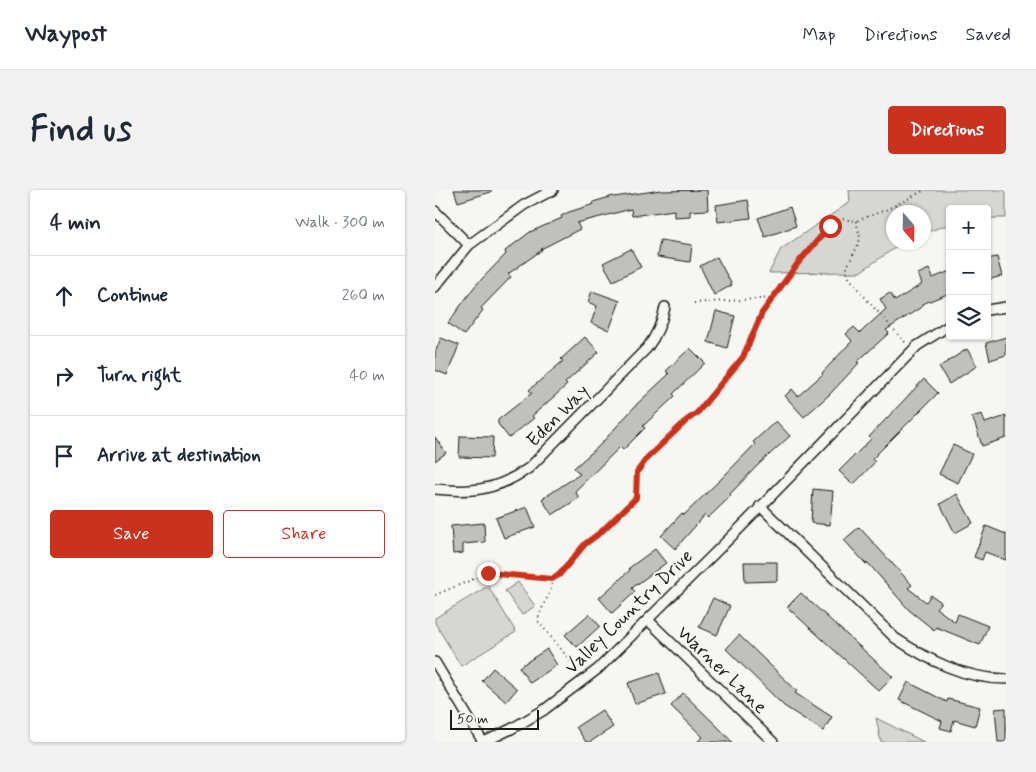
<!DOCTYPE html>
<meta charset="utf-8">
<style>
:root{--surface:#fff;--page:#f2f2f3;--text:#1f2937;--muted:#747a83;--line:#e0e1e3;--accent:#c8321e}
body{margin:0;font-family:Mynerve,sans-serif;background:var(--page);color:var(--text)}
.controls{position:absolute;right:15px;top:15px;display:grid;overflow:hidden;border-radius:5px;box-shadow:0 1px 4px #0004}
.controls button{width:45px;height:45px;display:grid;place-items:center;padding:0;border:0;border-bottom:1px solid var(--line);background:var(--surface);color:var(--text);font:25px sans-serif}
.compass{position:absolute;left:451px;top:15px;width:45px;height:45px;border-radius:50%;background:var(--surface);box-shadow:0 1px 4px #0004;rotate:160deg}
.scale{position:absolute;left:15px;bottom:12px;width:89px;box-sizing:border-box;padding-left:5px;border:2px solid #1c1c1c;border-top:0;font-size:14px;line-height:18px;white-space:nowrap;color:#1c1c1c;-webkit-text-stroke:4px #f6f6f2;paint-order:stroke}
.stop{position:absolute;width:15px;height:15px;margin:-11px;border:4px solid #c8321e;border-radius:50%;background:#fff}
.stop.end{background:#c8321e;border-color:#fff;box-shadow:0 1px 5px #0008}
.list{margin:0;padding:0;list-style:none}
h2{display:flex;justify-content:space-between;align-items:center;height:65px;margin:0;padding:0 20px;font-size:21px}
h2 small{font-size:16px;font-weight:400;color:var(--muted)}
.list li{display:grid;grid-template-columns:32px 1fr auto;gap:15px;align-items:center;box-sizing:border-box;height:80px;padding:0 20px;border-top:1px solid var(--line)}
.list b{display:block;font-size:19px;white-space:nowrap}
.list em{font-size:16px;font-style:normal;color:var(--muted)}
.actions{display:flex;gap:10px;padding:15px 20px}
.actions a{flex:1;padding:11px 0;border:1px solid var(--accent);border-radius:5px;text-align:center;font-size:18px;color:var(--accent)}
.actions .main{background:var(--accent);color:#fff}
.icon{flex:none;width:28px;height:28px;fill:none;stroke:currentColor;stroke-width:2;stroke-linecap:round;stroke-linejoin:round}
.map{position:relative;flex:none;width:571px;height:552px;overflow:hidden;border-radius:5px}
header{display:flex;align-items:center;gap:30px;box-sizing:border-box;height:70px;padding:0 25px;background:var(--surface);border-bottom:1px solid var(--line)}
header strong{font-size:24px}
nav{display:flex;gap:28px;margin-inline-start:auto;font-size:18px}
.intro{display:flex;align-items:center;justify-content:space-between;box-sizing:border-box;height:120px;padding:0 30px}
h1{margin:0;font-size:35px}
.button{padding:12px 22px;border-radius:5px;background:var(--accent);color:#fff;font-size:18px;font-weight:700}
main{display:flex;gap:30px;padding:0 30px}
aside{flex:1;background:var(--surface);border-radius:5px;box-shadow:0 1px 4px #0004}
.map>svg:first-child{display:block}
.green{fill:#d6d6d2;stroke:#797977}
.building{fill:#c0c0bd;stroke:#1c1c1c}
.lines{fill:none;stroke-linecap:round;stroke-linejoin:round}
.street-casing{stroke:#1c1c1c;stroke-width:12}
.path{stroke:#1c1c1c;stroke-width:2;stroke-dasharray:1 4;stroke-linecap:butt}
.street{stroke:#f6f6f2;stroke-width:9}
.route{stroke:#c8321e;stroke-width:6}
.labels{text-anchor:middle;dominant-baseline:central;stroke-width:4;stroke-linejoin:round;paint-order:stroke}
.street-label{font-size:19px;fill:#1c1c1c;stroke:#f6f6f2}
</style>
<header>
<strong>Waypost</strong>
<nav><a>Map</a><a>Directions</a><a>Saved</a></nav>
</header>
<div class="intro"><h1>Find us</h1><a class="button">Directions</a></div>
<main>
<aside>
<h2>4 min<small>Walk · 300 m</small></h2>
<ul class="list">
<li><svg class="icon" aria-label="ahead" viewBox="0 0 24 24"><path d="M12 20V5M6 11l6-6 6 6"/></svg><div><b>Continue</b></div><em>260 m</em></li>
<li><svg class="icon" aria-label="right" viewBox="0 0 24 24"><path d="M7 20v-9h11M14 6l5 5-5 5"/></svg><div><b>Turn right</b></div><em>40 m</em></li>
<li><svg class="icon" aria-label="arrive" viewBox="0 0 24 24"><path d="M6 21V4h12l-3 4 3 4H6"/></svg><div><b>Arrive at destination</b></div></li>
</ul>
<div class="actions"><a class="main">Save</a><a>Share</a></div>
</aside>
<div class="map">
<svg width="571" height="552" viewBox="0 0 571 552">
<rect width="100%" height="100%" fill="#f6f6f2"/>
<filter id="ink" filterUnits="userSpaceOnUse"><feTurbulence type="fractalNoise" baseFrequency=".02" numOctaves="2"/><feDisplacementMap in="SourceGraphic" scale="10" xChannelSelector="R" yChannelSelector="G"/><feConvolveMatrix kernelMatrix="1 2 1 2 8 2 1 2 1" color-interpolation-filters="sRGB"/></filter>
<g filter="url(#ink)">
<!-- green -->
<g class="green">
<path d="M414,0H571V28H552V19H515V34L489,43L488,22H458V52L467,53L425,82L334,83L346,59L415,12Z"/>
<path d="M83,392L100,416L87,425L70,401Z"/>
<path d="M53,396L81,442L26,476L0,433V428Z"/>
<path d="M441,528L489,552H446Z"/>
</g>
<!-- building -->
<g class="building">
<path d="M19,0H56V2L23,12Z"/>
<path d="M226,0V1L272,0L273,20L255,21V26L239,27V20L197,26L196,19L142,33L145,39L106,59L107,60L73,84L76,87L46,118L48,120L29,145L13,133L40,96L71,64L70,61L95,42L127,28L126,26L134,22L159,14L158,12L178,6L179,7Z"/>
<path d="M313,10L316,28L283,32L281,15Z"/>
<path d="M355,17L361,36L330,47L323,28Z"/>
<path d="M225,50L257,55L255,72L222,67Z"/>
<path d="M196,59L206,77L178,91L168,73Z"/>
<path d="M282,67L297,95L279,105L265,76Z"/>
<path d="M562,67L567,86L552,90V69Z"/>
<path d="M494,79L498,88L515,81V103L487,114L488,116L451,140L454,143L422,172L424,173L394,205L369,227L350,206L357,199L363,206L388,184L387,183L417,151L411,144L419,137L425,143L451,119L445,109L455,103L460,111L487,94L483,84Z"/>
<path d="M157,101L185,111L174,140L156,133L162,116L153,112Z"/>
<path d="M281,121L300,126L292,158L273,152Z"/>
<path d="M150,147L164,162L130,193L132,195L97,226L99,228L74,248L63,234V230L97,203L94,200L128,171L126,169Z"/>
<path d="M571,147V165L555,170L551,153Z"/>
<path d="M6,148L24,155L12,185L0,180V163Z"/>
<path d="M255,158L270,173L238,204L240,206L208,236L210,238L188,260L185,257L140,301L144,308L117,325L107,309L145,284L139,278L164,256L203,213L234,184L231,181Z"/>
<path d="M532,159L542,176L514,194L504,177Z"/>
<path d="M489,189L503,203L437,269L440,272L418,295L404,281L436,249L434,247Z"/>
<path d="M547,224L550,233L571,226V248L547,256L540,234L536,227Z"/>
<path d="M341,231L355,246L323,275L295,304L296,306L273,328L270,325L240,359L226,346L247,323L249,325L289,286L320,254L318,252Z"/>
<path d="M25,246L58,247L57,268L24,267Z"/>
<path d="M0,247L11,263L0,271Z"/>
<path d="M518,255L537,264L523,293L504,284Z"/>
<path d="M378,299L398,301L395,335L376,333Z"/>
<path d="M522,304L538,333L520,343L505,314Z"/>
<path d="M92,317L100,337L69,348L61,328Z"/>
<path d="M49,333L50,352L28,354V363L18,364L16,336Z"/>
<path d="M551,336L571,344V370L550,362L547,370L539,367Z"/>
<path d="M424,337L477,395L473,398L491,412L496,405L506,412L501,418L520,432L523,424L553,436L545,455L501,437L499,440L474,420L433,373L431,374L409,350Z"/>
<path d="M220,359L231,373L197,398L200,402L177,423L164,408L195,380L194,378Z"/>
<path d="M309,372H342V391L310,392Z"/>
<path d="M366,403L458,487L444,501L352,417Z"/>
<path d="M278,408L295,416L282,445L264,437Z"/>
<path d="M154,424L165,436L142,457L130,445Z"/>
<path d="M304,445L362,501L360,503L397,527L388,541L349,516L291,459Z"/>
<path d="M112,459L122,475L95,493L84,477Z"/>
<path d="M58,478L82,499L71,512L47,491Z"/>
<path d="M224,483L231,504L200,514L193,493Z"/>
<path d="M473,492L512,512L513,509L545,517L540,536L519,530L516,541L505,538L507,531L464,510Z"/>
<path d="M248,503L284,538L297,552H262L268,547L236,516Z"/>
<path d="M571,518V552H563L560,519Z"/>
<path d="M167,520L178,537L155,552H151L141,537Z"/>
</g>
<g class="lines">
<!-- street casing -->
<g class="street-casing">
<g id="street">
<path d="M0,21L34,55"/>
<path d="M0,97L34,55L89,15L118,0"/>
<path d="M552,120L571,117"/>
<path d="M0,299C38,303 62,300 94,278L212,158C222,145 227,133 230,117"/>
<path d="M325,316L460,448C493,470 530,489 571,489"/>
<path d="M213,430L338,552"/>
<path d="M0,472L48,552"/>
<path d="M49,552L76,539L109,520L163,479L311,332L482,156L515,135"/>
</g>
</g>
<!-- path -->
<g class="path">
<path d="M421,31L425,47L424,53L412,77V85L433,111L470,152"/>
<path d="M259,113L338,108"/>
<path d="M117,389C118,403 105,417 103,431L143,480"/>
<path d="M0,405L53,383L117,389L124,385L150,354L166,342L201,307L202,282L212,269L251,230L262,223L308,167L327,123L363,73L395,36L406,29L421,31L453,19L490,0"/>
</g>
<!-- street -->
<use href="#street" class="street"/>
</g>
</g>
<g class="lines" filter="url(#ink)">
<!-- route -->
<path class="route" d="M53,383L117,389L124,385L150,354L166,342L201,308L202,282L212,268L252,230L262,223L308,167L327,123L363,73L395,36"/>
</g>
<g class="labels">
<!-- street labels -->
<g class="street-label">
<text transform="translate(123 226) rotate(-45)">Eden Way</text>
<text transform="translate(194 422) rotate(-44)">Valley Country Drive</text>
<text transform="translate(287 480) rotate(44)">Warner Lane</text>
</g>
</g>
</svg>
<div class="controls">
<button>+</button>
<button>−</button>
<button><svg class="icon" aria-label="layers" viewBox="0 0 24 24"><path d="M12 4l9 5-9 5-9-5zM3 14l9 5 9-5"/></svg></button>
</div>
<svg class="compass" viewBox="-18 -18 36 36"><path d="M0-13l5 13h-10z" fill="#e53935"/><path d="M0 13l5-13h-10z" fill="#747a83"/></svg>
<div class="scale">50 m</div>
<div class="stop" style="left:395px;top:36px"></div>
<div class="stop end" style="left:53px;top:383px"></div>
</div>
</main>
